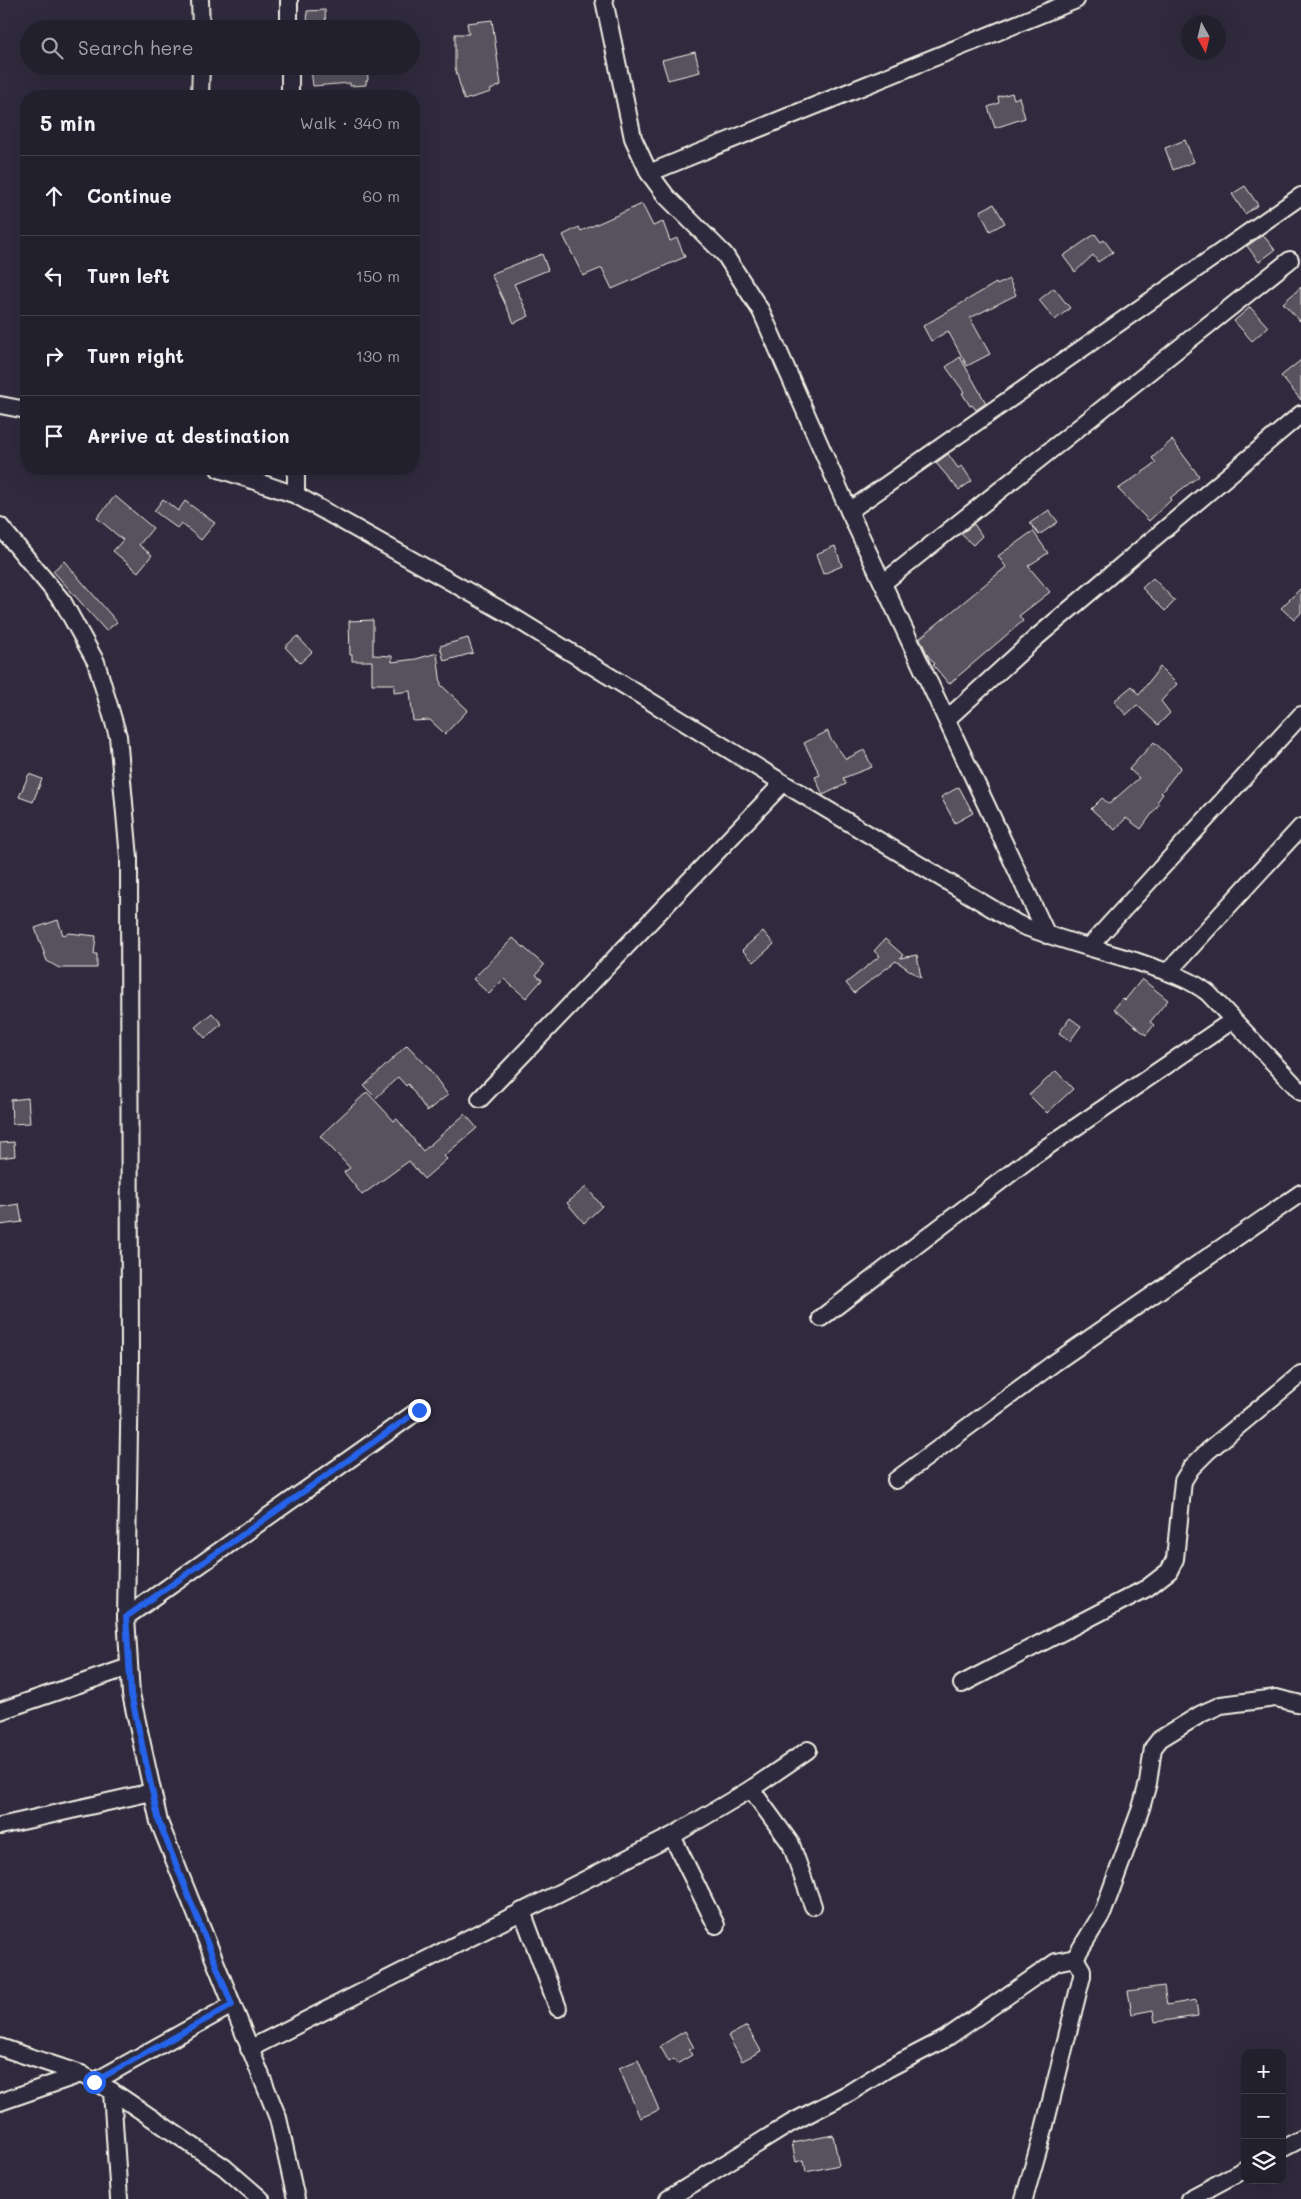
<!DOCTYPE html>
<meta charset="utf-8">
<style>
:root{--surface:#23202e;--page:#2f2d3a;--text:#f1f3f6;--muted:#a3a3aa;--line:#403e4a}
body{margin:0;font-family:Mali,sans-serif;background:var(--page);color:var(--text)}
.controls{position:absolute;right:15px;bottom:15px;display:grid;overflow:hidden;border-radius:10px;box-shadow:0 5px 20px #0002}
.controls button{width:45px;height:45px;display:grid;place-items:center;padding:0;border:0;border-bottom:1px solid var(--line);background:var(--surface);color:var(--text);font:25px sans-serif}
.compass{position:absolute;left:1181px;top:15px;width:45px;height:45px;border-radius:50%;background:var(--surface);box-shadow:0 5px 20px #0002;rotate:172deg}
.stop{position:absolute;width:15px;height:15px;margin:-11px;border:4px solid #2563eb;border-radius:50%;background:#fff}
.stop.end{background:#2563eb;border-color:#fff;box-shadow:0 1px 5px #0008}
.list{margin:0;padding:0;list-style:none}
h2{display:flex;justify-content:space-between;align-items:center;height:65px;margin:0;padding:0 20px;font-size:21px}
h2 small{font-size:16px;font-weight:400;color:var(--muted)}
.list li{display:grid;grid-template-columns:32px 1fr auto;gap:15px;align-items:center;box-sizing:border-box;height:80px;padding:0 20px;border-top:1px solid var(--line)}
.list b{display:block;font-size:19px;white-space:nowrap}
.list em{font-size:16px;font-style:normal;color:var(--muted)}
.icon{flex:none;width:28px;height:28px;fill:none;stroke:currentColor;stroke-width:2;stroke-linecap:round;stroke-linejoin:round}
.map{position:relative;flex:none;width:1301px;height:2199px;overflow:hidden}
.search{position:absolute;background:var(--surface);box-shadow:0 5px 20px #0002;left:20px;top:20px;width:400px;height:55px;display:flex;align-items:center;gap:12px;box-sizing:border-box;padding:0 18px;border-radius:28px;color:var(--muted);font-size:19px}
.panel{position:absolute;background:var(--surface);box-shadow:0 5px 20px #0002;left:20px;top:90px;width:400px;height:385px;border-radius:20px}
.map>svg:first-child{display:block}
.building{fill:#56525f;stroke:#f4f1e8}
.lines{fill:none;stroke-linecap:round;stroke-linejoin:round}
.minor-casing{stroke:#f4f1e8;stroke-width:20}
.minor{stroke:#2f2a3d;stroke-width:16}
.route{stroke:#2563eb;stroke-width:6}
</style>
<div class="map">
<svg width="1301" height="2199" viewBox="0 0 1301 2199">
<rect width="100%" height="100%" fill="#2f2a3d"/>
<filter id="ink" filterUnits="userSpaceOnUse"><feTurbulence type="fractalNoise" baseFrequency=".02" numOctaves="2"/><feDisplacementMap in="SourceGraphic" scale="10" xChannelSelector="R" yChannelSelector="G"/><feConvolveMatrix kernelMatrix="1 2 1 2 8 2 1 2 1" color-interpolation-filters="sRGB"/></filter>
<g filter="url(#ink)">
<!-- building -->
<g class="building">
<path d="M325,10L326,29H308L307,11Z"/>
<path d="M492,20L501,85L490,90L491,92L464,100L455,67V34H469L467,23Z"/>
<path d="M695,52L700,72L668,80L662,60Z"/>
<path d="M343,66H367L368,80L366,81V85L350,86V83L313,86L311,70L343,68Z"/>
<path d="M1012,93L1014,99L1019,97L1025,118L995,128L988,107L999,103L998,97Z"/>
<path d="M1185,140L1194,162L1173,170L1165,148Z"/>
<path d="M1245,186L1258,205L1245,214L1232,194Z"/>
<path d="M642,204L653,226L663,222L670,241L677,238L685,257L612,289L602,268L583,276L563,235L579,227L581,231Z"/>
<path d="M994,204L1005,223L990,231L980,211Z"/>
<path d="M1095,234L1101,242L1104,240L1113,252L1098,262L1093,255L1075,272L1063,256Z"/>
<path d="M1263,235L1275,250L1259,262L1247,246Z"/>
<path d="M542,254L548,270L514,284L529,316L514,323L491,274Z"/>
<path d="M1009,279L1016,295L970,318L990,354L967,366L948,331L931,341L923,326L996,283L997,285Z"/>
<path d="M1301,287V322L1283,303Z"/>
<path d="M1054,288L1070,308L1055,320L1039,300Z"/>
<path d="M1250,307L1268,327L1252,341L1234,321Z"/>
<path d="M960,357L986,403L976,410L972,405L970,406L962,393L964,392L946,367Z"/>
<path d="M1301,360V400L1281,376Z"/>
<path d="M1172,440L1199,476L1170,498L1171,500L1149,521L1118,489L1156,463L1152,458Z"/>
<path d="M948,454L958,468L962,466L972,481L959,490L936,463Z"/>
<path d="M115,496L153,528L139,545L152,555L138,572L113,551L123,540L97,518Z"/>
<path d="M163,499L178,511L185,501L215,523L201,540L181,523L177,528L154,511Z"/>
<path d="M1049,510L1058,522L1039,535L1030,523Z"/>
<path d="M974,524L982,536L973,545L961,534Z"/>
<path d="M1033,531L1048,553L1028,566L1050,592L1019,616L1023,621L949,684L933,665L935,664L928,656L920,638L1006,567L998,556Z"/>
<path d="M835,546L842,566L823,574L816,554Z"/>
<path d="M64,561L117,622L106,631L53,571Z"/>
<path d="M1153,578L1175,601L1165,611L1142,588Z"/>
<path d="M1301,588V613L1294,620L1281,608Z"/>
<path d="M373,620V655L392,656V662L416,659L437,653L441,685L468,710L445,734L430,720L413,721L410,691L394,693V684H372V661H352V655H350L349,621Z"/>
<path d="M297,636L312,652L300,663L285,647Z"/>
<path d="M468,638L473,653L444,661L440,646Z"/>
<path d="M1160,667L1177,684L1161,701L1170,713L1158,725L1137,705L1126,715L1114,701L1132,686L1139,695Z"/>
<path d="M828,731L830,738L846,759L864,750L872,767L843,778L846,784L823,795L815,777L820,775L804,743Z"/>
<path d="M1154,742L1181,767L1161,793L1163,794L1157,802L1159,804L1141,829L1126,818L1115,830L1091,809L1102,798L1109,804L1139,778L1129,769Z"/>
<path d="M29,774L42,779L33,802L19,797Z"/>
<path d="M959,787L973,813L955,823L941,797Z"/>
<path d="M58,920L63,935L69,933L96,936L94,954H97V968H59L47,961L35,928Z"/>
<path d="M763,931L774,944L754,962L742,950Z"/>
<path d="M513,938L544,965L536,975L542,980L526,998L504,979L489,994L473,979Z"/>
<path d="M885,939L903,955L900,958L917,955L921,978L896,961L854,993L846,983L880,956L874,951Z"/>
<path d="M1142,979L1168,1000L1150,1022L1154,1025L1146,1035L1114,1009L1123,998L1125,1000Z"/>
<path d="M212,1013L222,1024L205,1038L195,1027Z"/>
<path d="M1070,1018L1081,1026L1070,1041L1059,1033Z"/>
<path d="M407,1045L427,1066L448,1095L427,1111L408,1084L406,1086L398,1077L376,1098L364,1086Z"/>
<path d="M1056,1071L1073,1089L1047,1113L1029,1095Z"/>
<path d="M367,1092L394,1121L397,1119L423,1151L465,1114L477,1128L444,1156L447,1159L424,1179L409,1161L362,1195L344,1172L350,1168L320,1136Z"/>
<path d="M28,1098L30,1123L12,1124L11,1100Z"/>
<path d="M14,1142L15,1156L0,1158V1143Z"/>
<path d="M586,1187L602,1206L584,1223L567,1203Z"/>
<path d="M19,1204L22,1222L0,1225V1207Z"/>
<path d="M1164,1986L1167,2005L1196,2000L1198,2016L1155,2022L1153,2010L1132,2014L1128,1991Z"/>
<path d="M747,2026L761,2051L742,2061L728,2036Z"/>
<path d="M685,2031L694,2048L689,2050L692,2055L677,2064L674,2059L669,2062L660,2046Z"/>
<path d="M638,2060L659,2110L640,2118L619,2068Z"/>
<path d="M833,2135L839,2165L806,2172L804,2160L796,2162L792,2143Z"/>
</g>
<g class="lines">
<!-- minor casing -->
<g class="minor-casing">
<g id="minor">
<path d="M200,0L201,29"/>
<path d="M289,0V29"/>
<path d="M604,0L633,138L649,173L666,196L725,255L761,311L849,511L1047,935"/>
<path d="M290,66V96"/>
<path d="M200,96L201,66"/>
<path d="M649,173L1076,0"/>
<path d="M0,405L26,410"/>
<path d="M219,469L296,495L510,615L783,783L1018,924C1056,939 1096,949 1135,961C1160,970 1186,976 1208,993L1301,1092"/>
<path d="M296,469V495"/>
<path d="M849,511L1301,196"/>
<path d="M0,526L63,602L96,662L118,736L129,858L130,1368L126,1617L131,1694L159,1822L278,2118L296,2199"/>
<path d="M883,583L1290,260"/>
<path d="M947,719L1037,637L1301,414"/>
<path d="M1089,947L1301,715"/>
<path d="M1168,972L1301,827"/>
<path d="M480,1099L783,783"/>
<path d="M821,1318L1032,1157L1233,1020"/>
<path d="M896,1480L1054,1363L1301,1193"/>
<path d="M126,1617L419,1410"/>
<path d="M962,1684L1147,1588L1169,1571L1175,1559L1183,1481L1191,1468L1208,1451L1301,1374"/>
<path d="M0,1711L129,1667"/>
<path d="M751,1789L791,1844L813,1906"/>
<path d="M0,1826L152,1792"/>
<path d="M672,1836L716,1925"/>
<path d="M522,1911L558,2008"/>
<path d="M0,2047L81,2074L112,2091L224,2167L261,2199"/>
<path d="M249,2049L672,1836L751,1789L808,1750"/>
<path d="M94,2082L232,2005"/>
<path d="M112,2091L119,2199"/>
<path d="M0,2102L81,2074"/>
<path d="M1282,2149L1301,2139"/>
<path d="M668,2199L791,2123L849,2093L887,2069L945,2039L1056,1962L1075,1958L1103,1912L1141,1808L1148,1783L1153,1748L1160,1739L1201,1714L1221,1705L1276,1698L1301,1704"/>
<path d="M1024,2199L1044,2129L1082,1976V1970L1075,1958"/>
<path d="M1189,2199L1245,2169"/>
</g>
</g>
<!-- minor -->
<use href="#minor" class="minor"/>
</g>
</g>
<g class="lines" filter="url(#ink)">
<!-- route -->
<path class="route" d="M94,2082L232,2005L159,1822L131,1694L126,1617L419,1410"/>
</g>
</svg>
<div class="controls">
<button>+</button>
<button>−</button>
<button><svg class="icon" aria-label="layers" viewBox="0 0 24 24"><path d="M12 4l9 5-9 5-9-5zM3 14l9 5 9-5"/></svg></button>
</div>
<svg class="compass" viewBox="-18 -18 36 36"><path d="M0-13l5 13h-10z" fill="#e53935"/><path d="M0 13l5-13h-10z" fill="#a3a3aa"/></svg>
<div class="stop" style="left:94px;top:2082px"></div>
<div class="stop end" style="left:419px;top:1410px"></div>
<div class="search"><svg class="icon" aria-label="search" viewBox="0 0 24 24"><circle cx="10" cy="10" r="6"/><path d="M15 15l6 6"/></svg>Search here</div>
<section class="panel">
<h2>5 min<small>Walk · 340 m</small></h2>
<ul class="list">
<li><svg class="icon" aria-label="ahead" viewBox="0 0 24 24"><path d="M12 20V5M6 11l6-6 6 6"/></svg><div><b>Continue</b></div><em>60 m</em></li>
<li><svg class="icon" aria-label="left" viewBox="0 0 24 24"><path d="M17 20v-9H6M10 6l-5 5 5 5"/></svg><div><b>Turn left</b></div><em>150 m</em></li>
<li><svg class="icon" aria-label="right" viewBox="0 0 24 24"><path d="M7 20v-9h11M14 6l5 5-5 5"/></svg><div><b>Turn right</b></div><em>130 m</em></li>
<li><svg class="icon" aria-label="arrive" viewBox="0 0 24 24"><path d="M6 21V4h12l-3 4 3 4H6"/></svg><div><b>Arrive at destination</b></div></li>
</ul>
</section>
</div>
